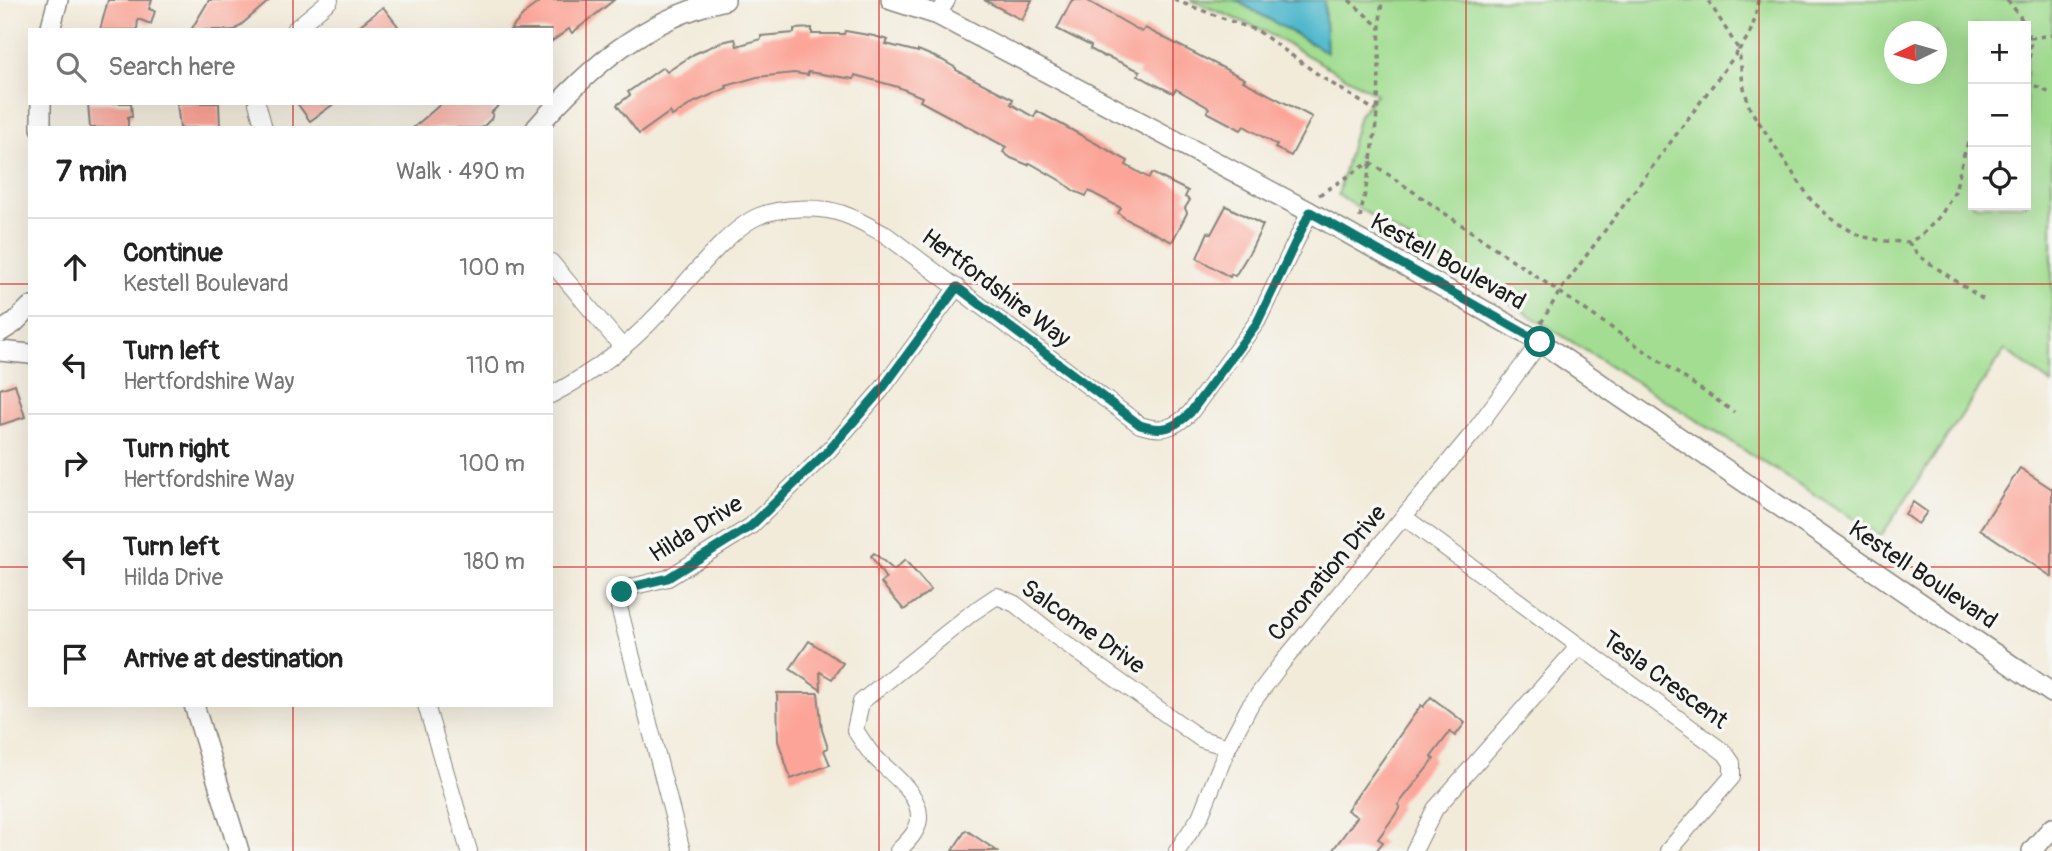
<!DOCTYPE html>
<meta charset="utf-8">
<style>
:root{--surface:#fff;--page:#f2f2f2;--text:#222;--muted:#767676;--line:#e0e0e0}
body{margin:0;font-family:Pangolin,sans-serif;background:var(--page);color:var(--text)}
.controls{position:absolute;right:21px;top:21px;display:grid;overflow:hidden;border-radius:0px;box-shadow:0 7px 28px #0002}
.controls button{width:63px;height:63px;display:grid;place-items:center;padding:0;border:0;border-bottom:2px solid var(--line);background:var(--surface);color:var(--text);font:35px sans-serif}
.compass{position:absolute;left:1884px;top:21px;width:63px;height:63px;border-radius:50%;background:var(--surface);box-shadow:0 7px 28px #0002;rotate:265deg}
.stop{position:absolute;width:21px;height:21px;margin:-16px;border:5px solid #0f766e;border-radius:50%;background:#fff}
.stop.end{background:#0f766e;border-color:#fff;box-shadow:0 2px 7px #0008}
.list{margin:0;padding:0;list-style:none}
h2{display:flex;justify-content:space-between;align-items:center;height:91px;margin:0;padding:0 28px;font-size:30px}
h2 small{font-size:23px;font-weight:400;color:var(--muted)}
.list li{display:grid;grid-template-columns:46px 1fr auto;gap:21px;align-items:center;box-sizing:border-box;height:98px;padding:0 28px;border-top:2px solid var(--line)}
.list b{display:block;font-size:26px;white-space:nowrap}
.list p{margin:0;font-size:23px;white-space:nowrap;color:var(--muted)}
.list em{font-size:23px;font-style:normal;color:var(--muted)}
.icon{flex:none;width:38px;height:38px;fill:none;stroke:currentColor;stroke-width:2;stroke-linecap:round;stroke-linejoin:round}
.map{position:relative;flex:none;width:2052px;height:851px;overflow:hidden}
.search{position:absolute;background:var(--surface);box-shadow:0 7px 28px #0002;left:28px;top:28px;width:525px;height:77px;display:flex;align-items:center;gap:18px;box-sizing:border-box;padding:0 24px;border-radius:0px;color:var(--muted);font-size:26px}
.panel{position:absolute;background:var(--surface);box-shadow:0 7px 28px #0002;left:28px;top:126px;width:525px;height:581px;border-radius:0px}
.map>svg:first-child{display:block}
.green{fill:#a2dd91;stroke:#5f7c56;stroke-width:2;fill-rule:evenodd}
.water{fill:#4fb8cc;stroke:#366a74;stroke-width:2}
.building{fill:#fca497}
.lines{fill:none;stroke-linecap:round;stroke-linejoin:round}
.minor-casing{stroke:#87847b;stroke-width:18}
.tertiary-casing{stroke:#87847b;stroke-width:22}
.path{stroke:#87847b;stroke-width:3.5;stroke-dasharray:5 5;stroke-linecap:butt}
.minor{stroke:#fff;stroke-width:16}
.tertiary{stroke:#fff;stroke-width:19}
.route{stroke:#0f766e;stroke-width:9}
.grid{fill:none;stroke:#d62828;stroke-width:2;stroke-opacity:0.55}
.labels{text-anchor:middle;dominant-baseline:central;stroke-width:7;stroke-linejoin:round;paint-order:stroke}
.street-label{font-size:24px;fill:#1c1c1c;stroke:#f6f6f2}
</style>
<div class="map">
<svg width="2052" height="851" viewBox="0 0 2052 851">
<rect width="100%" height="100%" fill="#f6f6f2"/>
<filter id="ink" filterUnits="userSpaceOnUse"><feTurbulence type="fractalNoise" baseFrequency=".0143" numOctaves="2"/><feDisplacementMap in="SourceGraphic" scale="14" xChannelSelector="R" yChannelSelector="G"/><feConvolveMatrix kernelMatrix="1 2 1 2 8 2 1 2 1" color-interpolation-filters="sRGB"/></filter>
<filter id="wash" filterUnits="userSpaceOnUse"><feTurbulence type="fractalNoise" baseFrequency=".00686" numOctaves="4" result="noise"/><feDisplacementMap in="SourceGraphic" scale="28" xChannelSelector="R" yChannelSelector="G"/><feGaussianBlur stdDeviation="1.57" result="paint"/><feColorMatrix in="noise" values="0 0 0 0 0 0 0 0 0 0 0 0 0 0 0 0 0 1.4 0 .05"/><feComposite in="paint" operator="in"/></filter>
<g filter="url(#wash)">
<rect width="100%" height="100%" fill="#f2ebda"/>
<!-- green -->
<path class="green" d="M1190,0H1235L1326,52L1324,0H2052V384L2005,350L1881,536L1338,195L1359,115L1376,94L1258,28ZM1973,26H2026V205H1973ZM1895,32H1937V74H1895Z"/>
<!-- water -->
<path class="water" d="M1235,0H1324L1327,52Z"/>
<g id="blocks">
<!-- building -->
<g class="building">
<path d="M108,0H152L149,9L155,11L151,24L138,19L137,30H100Z"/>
<path d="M209,0H270L235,30H191Z"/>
<path d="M542,0H614L572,33L569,29L551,42V30H510L527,11Z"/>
<path d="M984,0H1032L1022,20Z"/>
<path d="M1072,0H1086L1142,32L1145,28L1245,79L1243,81L1312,117L1291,156L1275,148L1277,145L1244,126L1241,130L1207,112L1209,108L1176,89L1173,93L1154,84L1138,75L1140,71L1106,56L1105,57L1090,49L1091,46L1057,29Z"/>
<path d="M383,7L401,30H354Z"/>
<path d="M812,28V34H844L845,31L874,36L888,40L886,44L918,52V50L942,60L956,68V70L1013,99L1011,104L1034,117L1037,111L1128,161L1126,165L1149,178L1152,173L1188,191L1185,197L1190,200L1185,208L1187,213L1172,242L1126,219L1118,213L1121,208L1089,191L1086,196L1074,191L1061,181L1030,163L1028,165L1011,158L1003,152L1006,147L920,101L922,97L898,87L855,75L854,79L808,72V75L794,73L757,77L726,86L727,88L695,102L672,116L670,112L639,134L617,105L630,95L628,92L663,67L667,72L694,54L722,42L735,39L737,46L761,39V36L794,33V29Z"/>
<path d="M88,103H131L132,117H128V128H90Z"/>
<path d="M177,103H219L220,128H180Z"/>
<path d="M297,103H335L310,121Z"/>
<path d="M442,103H501L491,113L493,114L491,119L482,128H413Z"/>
<path d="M1226,206L1263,225L1251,250L1235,276L1231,274L1230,277L1197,258L1208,232L1211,234Z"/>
<path d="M15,384L25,417L0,425V389Z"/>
<path d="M2020,468L2052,489V577L1980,529Z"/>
<path d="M1913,502L1927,512L1918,524L1905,514Z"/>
<path d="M874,553L894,570L905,560L931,590L904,610L881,583L886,579L871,556Z"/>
<path d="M809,641L843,663L832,679L820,672L821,690L790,669Z"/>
<path d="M777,693H818L822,730L828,748L824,750L830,765L791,779L778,741Z"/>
<path d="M1431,697L1465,723L1455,736L1450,732L1431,757L1434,759L1398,805L1400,807L1395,815L1378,839L1383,842L1376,851H1332L1357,817L1347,810L1421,705L1423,707Z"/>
<path d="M966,830L997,851H952Z"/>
</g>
</g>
</g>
<g filter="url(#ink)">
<use href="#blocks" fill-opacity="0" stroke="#87847b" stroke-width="2"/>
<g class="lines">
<!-- minor casing -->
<g class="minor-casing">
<g id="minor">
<path d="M938,15L947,0"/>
<path d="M294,30L330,0"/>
<path d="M257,103L264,128"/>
<path d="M551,262L623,348"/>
<path d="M551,395C591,374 626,348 657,315C683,288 727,229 759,216C780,207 822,206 843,214C858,219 872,228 886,235L1140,425C1162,432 1173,429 1190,413L1257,322L1310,212"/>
<path d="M1404,517L1725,753L1732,763V777L1668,851"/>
<path d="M426,705L469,851"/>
<path d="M682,851L619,607L622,592L635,586L668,578L751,526L829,450L882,389L957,287"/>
<path d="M898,851C907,842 918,832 919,819C921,791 886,771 871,753C865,746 860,737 855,730L861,702L973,612L997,596L1015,604L1054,635L1201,739L1228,747"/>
<path d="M1177,851L1200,817L1228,747L1249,707L1281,664L1473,433L1540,342"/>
<path d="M1414,851L1435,809L1579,646"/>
</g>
</g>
<!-- tertiary casing -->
<g class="tertiary-casing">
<g id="tertiary">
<path d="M891,0L938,15L1310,212L1540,342L2052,693"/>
<path d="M50,30L58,0"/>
<path d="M41,128V103"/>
<path d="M536,128C589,67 644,19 725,0"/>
<path d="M0,332L14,323L30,307"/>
<path d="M0,351L30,354"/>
<path d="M194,705L239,851"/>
<path d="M2032,851L2052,828"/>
</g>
</g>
<!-- path -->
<g class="path">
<path d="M1174,0L1258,31L1323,78L1376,111"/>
<path d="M1349,0L1378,26"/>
<path d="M1758,0L1755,19L1749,35L1739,50L1743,84L1750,109L1811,200L1834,221L1860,236L1884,241L1908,242L1921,236L1941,215L1955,191L1965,151L1973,130"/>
<path d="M2007,0C2024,19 2038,41 2026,67"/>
<path d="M2030,38L2052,35"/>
<path d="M2026,81L2052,94"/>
<path d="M1370,162L1734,412"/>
<path d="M1319,195L1370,162"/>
<path d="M1360,218C1368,178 1376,138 1378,98C1380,65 1378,33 1382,0"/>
<path d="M1908,242L1919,256L1984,300"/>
<path d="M1541,323L1560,291L1739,50L1708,0"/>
</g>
<!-- minor -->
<use href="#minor" class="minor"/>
<!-- tertiary -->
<use href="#tertiary" class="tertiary"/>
</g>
</g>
<g class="lines" filter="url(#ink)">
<!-- route -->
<path class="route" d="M622,592L635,586L668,578L751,526L829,450L882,389L957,287L1140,425C1162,432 1173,429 1190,413L1257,323L1310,212L1540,342"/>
</g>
<!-- grid -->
<path class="grid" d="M293,0V30M586,0V851M879,0V851M1173,0V851M1466,0V851M1759,0V851M293,103V128M0,284H30M551,284H2052M0,567H30M551,567H2052M293,705V851"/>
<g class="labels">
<!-- street labels -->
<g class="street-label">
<text transform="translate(1448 262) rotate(29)">Kestell Boulevard</text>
<text transform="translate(996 288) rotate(37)">Hertfordshire Way</text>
<text transform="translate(696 529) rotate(-32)">Hilda Drive</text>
<text transform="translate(1327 573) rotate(-50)">Coronation Drive</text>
<text transform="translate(1923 575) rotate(34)">Kestell Boulevard</text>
<text transform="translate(1083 627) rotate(35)">Salcome Drive</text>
<text transform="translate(1665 680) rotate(36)">Tesla Crescent</text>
</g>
</g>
</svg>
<div class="controls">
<button>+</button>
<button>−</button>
<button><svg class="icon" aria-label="locate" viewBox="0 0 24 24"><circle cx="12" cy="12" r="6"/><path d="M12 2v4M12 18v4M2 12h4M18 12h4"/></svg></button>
</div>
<svg class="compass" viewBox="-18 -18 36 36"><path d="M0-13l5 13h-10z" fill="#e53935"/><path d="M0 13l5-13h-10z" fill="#767676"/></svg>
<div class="stop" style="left:1540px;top:342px"></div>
<div class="stop end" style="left:622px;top:592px"></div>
<div class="search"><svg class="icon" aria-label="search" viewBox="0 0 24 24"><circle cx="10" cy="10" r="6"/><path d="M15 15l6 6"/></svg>Search here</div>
<section class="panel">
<h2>7 min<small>Walk · 490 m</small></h2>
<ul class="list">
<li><svg class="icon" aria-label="ahead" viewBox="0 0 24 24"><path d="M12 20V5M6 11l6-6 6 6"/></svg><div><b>Continue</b><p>Kestell Boulevard</p></div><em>100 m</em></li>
<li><svg class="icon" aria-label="left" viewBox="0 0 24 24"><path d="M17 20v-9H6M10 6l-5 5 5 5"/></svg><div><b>Turn left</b><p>Hertfordshire Way</p></div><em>110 m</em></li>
<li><svg class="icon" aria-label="right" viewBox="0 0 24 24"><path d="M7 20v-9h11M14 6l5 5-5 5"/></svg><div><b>Turn right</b><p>Hertfordshire Way</p></div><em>100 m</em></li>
<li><svg class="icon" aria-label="left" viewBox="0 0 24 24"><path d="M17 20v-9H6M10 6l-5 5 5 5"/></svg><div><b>Turn left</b><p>Hilda Drive</p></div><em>180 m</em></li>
<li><svg class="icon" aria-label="arrive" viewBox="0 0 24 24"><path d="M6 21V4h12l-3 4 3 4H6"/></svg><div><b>Arrive at destination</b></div></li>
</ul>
</section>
</div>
